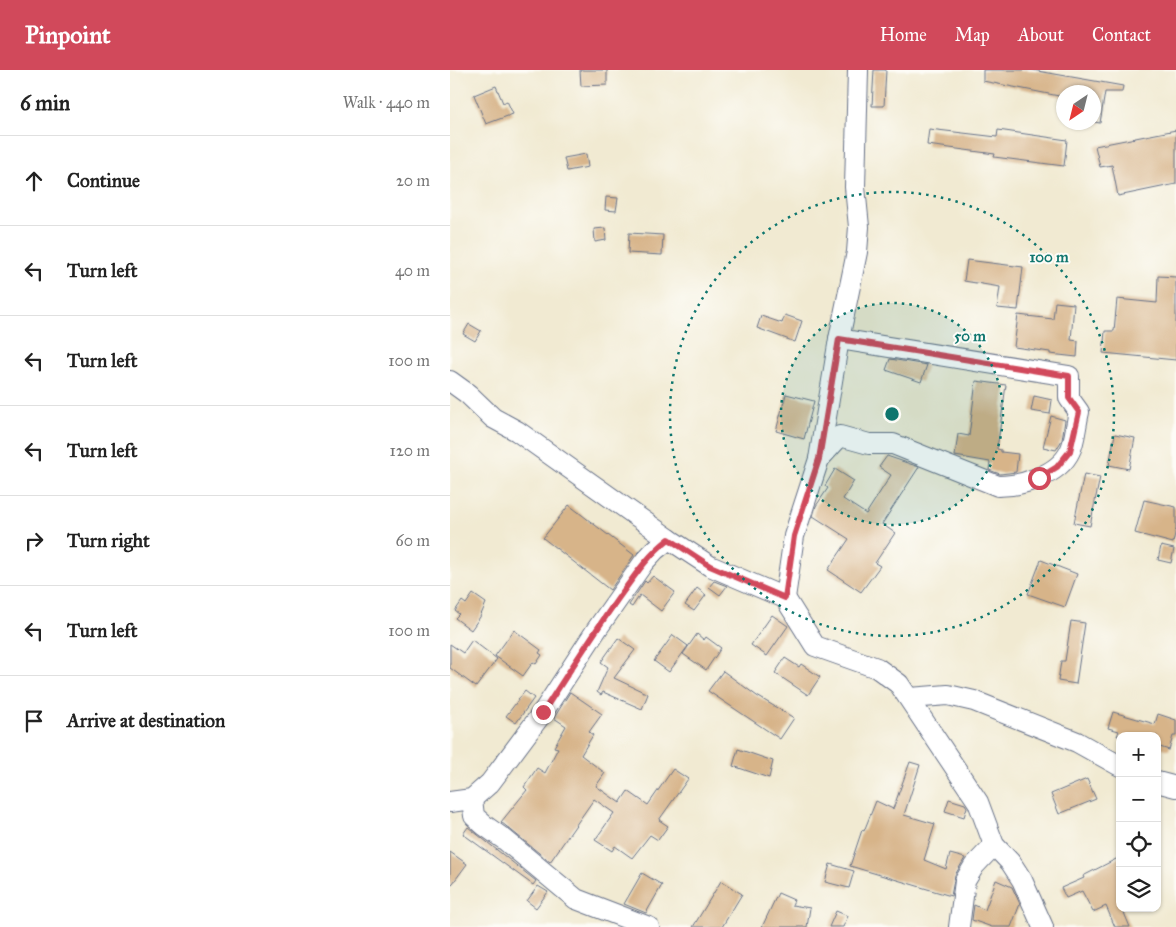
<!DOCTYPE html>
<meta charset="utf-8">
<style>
:root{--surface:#fff;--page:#f6f6f6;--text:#222;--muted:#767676;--line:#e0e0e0;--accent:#d1495b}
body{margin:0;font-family:"IM FELL Great Primer",serif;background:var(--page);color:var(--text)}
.controls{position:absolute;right:15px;bottom:15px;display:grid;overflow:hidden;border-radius:10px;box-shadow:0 1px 4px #0004}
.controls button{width:45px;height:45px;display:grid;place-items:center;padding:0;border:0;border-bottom:1px solid var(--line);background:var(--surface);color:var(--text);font:25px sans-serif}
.compass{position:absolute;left:606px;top:15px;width:45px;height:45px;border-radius:50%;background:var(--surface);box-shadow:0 1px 4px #0004;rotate:215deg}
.stop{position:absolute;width:15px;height:15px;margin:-11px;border:4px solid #d1495b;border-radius:50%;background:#fff}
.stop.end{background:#d1495b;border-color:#fff;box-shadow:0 1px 5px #0008}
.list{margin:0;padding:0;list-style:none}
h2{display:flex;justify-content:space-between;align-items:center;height:65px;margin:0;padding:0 20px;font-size:21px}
h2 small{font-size:16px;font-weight:400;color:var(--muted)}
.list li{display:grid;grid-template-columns:32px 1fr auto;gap:15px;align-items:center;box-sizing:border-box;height:90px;padding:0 20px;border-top:1px solid var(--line)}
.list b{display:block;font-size:19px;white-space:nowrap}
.list em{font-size:16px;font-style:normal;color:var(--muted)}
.icon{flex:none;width:28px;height:28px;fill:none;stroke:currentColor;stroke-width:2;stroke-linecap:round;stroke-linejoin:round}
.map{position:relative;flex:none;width:726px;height:857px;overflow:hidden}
header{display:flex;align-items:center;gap:30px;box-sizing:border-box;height:70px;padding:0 25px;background:var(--accent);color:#fff}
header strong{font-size:24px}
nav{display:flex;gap:28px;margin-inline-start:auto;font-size:18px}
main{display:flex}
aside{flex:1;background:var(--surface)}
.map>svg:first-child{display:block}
.building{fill:#d7b489}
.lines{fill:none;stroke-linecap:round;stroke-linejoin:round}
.minor-casing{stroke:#667087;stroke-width:22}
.minor{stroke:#fff;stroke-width:20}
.route{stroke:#d1495b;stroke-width:6}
.ring{fill:none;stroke:#0f766e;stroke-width:2.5;stroke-dasharray:2.5 5}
.centre{fill:#0f766e;stroke:#fdfcf7;stroke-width:2.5}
.ring-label{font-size:15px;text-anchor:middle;font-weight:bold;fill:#0f766e;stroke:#fdfcf7;stroke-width:4;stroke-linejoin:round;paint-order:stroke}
</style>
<header>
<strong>Pinpoint</strong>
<nav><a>Home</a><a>Map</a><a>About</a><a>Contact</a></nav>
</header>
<main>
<aside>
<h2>6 min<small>Walk · 440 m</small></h2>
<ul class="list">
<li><svg class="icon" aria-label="ahead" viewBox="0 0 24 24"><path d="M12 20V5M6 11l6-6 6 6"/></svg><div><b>Continue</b></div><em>20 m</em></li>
<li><svg class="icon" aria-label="left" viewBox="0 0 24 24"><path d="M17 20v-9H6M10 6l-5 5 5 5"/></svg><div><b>Turn left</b></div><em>40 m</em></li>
<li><svg class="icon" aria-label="left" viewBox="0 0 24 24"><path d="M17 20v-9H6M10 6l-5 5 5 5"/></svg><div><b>Turn left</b></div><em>100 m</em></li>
<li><svg class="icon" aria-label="left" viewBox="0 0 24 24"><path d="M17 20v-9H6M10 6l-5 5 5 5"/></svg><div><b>Turn left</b></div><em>120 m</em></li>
<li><svg class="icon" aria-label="right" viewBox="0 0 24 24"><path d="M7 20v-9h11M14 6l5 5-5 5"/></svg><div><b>Turn right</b></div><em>60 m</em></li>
<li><svg class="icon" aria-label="left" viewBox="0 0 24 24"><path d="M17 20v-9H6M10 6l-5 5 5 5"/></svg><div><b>Turn left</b></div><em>100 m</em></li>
<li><svg class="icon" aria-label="arrive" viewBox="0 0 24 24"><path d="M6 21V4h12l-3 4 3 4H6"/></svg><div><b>Arrive at destination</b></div></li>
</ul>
</aside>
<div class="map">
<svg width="726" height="857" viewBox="0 0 726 857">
<rect width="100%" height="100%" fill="#fdfcf7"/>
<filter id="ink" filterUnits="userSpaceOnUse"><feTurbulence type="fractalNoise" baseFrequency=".02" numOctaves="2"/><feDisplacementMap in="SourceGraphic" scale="10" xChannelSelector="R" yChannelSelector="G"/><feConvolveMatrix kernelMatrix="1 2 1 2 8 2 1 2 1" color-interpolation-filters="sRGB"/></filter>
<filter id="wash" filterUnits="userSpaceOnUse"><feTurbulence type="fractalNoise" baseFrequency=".0096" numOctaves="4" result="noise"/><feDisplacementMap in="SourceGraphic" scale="20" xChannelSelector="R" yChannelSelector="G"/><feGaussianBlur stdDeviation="1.12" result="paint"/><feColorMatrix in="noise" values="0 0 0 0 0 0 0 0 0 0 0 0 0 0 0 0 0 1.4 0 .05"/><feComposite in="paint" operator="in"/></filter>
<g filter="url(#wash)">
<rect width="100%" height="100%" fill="#f1ead2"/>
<g id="blocks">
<!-- building -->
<g class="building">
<path d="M130,0H157V15L131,16Z"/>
<path d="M424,0H436L434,36H422Z"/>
<path d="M533,0H582L673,16L672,22H655L650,53L644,52V22H614V27L533,11Z"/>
<path d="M46,16L53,33L57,31L63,44L36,54L24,25Z"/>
<path d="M479,59L547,67L548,60L617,70L614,96L544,87L545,84L477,75Z"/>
<path d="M726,60V114L668,126L662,95L650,97L645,76Z"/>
<path d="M136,84L138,97L117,101L114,88Z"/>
<path d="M156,127L168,128L166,141L155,140Z"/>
<path d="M155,158L156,170L145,172L144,159Z"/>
<path d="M179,163L213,165L212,185L178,183Z"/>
<path d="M517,190L573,197L568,240L547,238L550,217L514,211Z"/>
<path d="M708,206L726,207V290L653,283L655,261H664L667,229L707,233Z"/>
<path d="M605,232L624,234L621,270L628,271L627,287L600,284V282L564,277L568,245L603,249Z"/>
<path d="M335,245L352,251L345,272L307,258L311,246L332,253Z"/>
<path d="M19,254L31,261L25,271L13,264Z"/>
<path d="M440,289L477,295L471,312L436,300Z"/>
<path d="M526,311L556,315L547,379L551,380V382L568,384L566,402L550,404L539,400L540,392L505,386L508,364L519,366Z"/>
<path d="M336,324L364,331L354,369L326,361Z"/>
<path d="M584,326L602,330L600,344L581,341Z"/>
<path d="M601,346L615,350L612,370L606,380L593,377Z"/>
<path d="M665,364L685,368L679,399L659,395Z"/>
<path d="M437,386L469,397L432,454L445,463L425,493L430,496L411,522L378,500L399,469L363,446L366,436L378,418L375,416L385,399L404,411L393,429L416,444L441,405L429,397Z"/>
<path d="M634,404L650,407L640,456L624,453Z"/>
<path d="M694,430L726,437V459L723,473L685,463Z"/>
<path d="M119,435L184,485L160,520L93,468Z"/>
<path d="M711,476L724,479L721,493L708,490Z"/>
<path d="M591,490L627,504L615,537L578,524Z"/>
<path d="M203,506L225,522L211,541L190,525L182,537L179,535L195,511L197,513Z"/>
<path d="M264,511L277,516L270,525L259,517Z"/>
<path d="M247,518L256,525L244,541L235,535Z"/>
<path d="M23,524L36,533L30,547L21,560L5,548L9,544L5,541L12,531L16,534Z"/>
<path d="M322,545L338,556L317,586L301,575Z"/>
<path d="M621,551L635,553L626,614L608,611L611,591H615Z"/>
<path d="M64,560L91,580L89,583L92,585L86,594L83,592L73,606L45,586Z"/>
<path d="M247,564L254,570L256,567L271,578L256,600L233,584Z"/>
<path d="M223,565L238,576L219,602L204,591Z"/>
<path d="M168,568L185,580L164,608L198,624L192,639L153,622L151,625L147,622L158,597L151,592Z"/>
<path d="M22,570L47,589L26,617L0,598V574L13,583Z"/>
<path d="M335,588L349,597L351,594L370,607L358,625L325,603Z"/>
<path d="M273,601L307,626L344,648L330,669L258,621Z"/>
<path d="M75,621L84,628L66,653L56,646Z"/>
<path d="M120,622L152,644L139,662L143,665L131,685L155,703L146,716L170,733L178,721L198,735L223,699L238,709L209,750L218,756L208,770L200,765L182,788L165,776L162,781L145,770L164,743L144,729L100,792L51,752L77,720L74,717L87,698L95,703L108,678L104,677L116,656L104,648Z"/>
<path d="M663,642L705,654L708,644L726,650V666H723L719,680L707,676V666H667L669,661L658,658Z"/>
<path d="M288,679L323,691L319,708L283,696Z"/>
<path d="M460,692L470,695L454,745L485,754L474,790L496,799L500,784L515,788L505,805L501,826L400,796L412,760L414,761L426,731L443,739Z"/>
<path d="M637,709L646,729L609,744L601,724Z"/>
<path d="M499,729L515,734L517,737L514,747L495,741Z"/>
<path d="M18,757L86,811L83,815L13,764Z"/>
<path d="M0,782L17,794L0,817Z"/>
<path d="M670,787V838H672L680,857H665L656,836L643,842L632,821L616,828L611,818L634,808L633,806Z"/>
<path d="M380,794L404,801L399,818L375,812Z"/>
<path d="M192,803L212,815L196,843L174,834Z"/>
<path d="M546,810L562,817L570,834L561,857H542L522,850L524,835L535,840Z"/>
<path d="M271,811L292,824L272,857H243Z"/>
<path d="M88,816L98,822L86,838L77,831Z"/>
<path d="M328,823L344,830L342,835L360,838L357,857H312Z"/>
<path d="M386,841L398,846L393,857H379Z"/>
</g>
</g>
</g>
<g filter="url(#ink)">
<use href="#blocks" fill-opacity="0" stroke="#667087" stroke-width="1"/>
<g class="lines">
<!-- minor casing -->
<g class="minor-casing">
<g id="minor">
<path d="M0,311L18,324L43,348L67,361L219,469L260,496L335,528L365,576L427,598L449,614L528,732L544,775L561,793L572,810L593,857"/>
<path d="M369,389L390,366L419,374H443L548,416C572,416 609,405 620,381C625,372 626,353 629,342L619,328V306L389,269"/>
<path d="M335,528L344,466L369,389L389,269L407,182L409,157L405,117L408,0"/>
<path d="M460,628L498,625L524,631L627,672L670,696"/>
<path d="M707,712L726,717"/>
<path d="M22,729L24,746L34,755L55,770L126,829L199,857"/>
<path d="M0,732L22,729L40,713L93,642L147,559L194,492L205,480L219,469"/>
<path d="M509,857L515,811L524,796L544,775"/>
</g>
</g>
<!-- minor -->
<use href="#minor" class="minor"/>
</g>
</g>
<g class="lines" filter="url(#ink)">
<!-- route -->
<path class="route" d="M93,642C117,605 141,567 167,530C183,508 197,486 219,469L260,496L335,528L344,466L369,389L389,269L619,306V328L629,342L620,381L607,397L589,408"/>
</g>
<!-- distance rings -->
<circle cx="442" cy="344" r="111" fill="#0f766e" fill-opacity=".12"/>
<g class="ring">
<circle cx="442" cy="344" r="111"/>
<circle cx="442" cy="344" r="222"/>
</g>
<circle cx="442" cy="344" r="8" class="centre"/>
<g class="ring-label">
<text x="599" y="192">100 m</text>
<text x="520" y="271">50 m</text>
</g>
</svg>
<div class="controls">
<button>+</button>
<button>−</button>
<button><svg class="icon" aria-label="locate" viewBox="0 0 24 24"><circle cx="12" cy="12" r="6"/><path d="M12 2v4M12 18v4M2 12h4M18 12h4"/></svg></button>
<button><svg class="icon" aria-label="layers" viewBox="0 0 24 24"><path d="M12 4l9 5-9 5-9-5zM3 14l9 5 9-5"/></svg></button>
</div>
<svg class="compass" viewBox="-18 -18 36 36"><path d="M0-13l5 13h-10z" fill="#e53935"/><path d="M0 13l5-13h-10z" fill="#767676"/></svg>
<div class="stop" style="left:589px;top:408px"></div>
<div class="stop end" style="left:93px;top:642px"></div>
</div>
</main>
